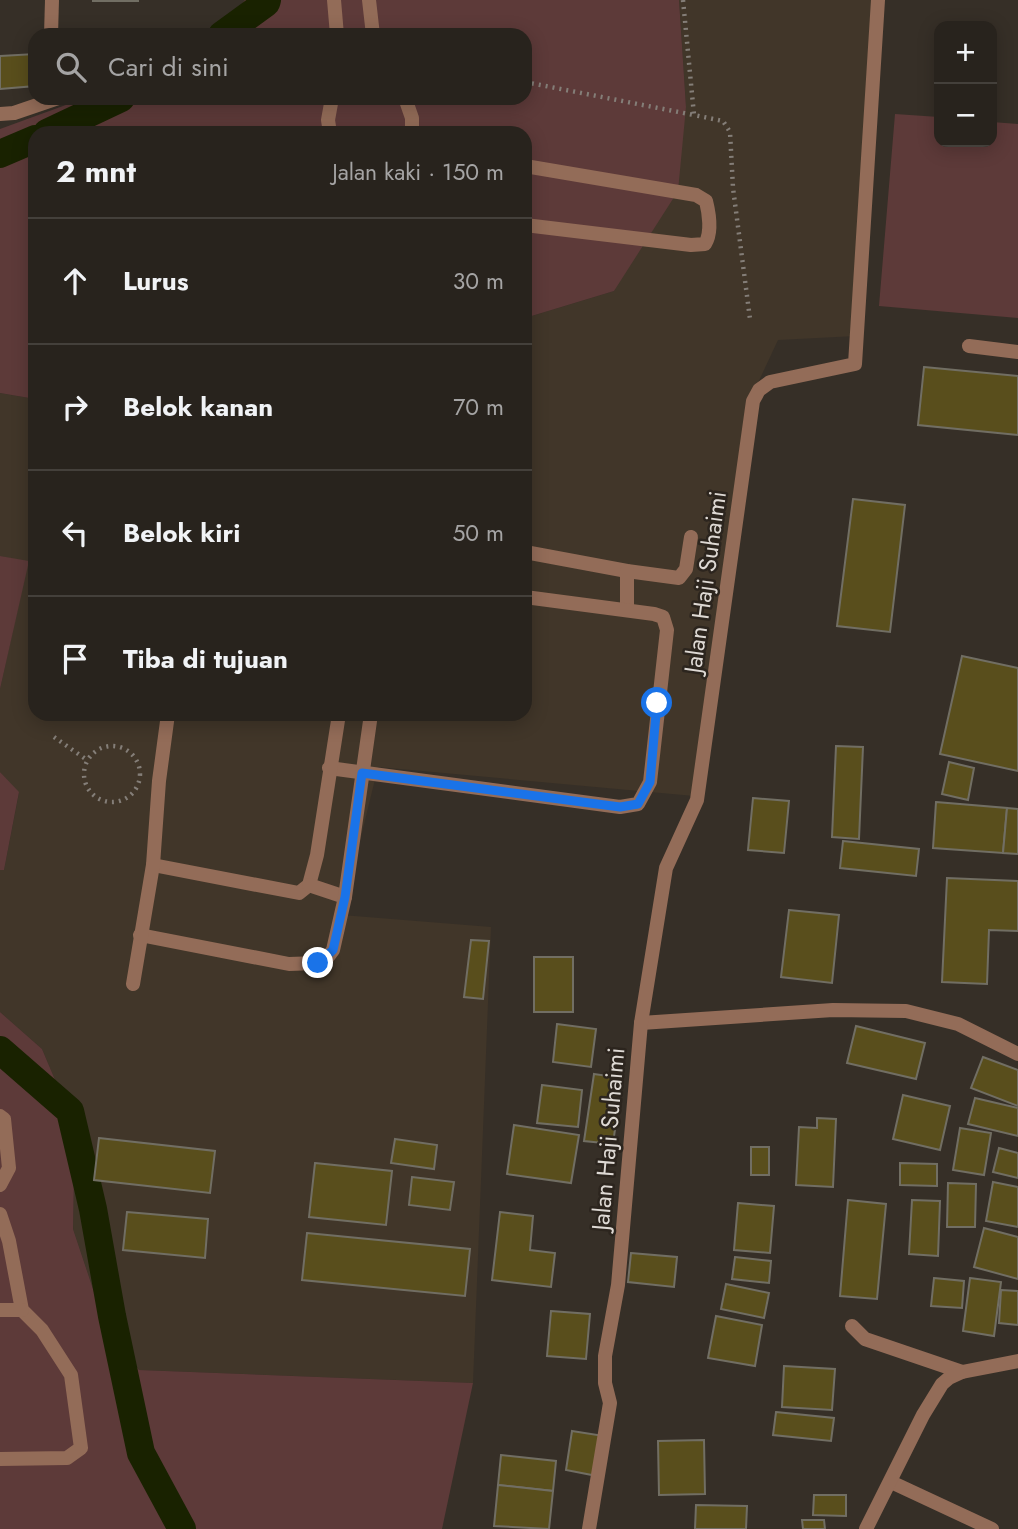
<!DOCTYPE html>
<html lang="id">
<meta charset="utf-8">
<style>
:root{--surface:#28231d;--page:#302b26;--text:#f1f3f6;--muted:#a5a4a4;--line:#44403b}
body{margin:0;font-family:Jost,sans-serif;background:var(--page);color:var(--text)}
.controls{position:absolute;right:21px;top:21px;display:grid;overflow:hidden;border-radius:14px;box-shadow:0 4px 18px #0003}
.controls button{width:63px;height:63px;display:grid;place-items:center;padding:0;border:0;border-bottom:2px solid var(--line);background:var(--surface);color:var(--text);font:35px sans-serif}
.stop{position:absolute;width:21px;height:21px;margin:-16px;border:5px solid #1a73e8;border-radius:50%;background:#fff}
.stop.end{background:#1a73e8;border-color:#fff;box-shadow:0 2px 7px #0008}
.list{margin:0;padding:0;list-style:none}
h2{display:flex;justify-content:space-between;align-items:center;height:91px;margin:0;padding:0 28px;font-size:30px}
h2 small{font-size:23px;font-weight:400;color:var(--muted)}
.list li{display:grid;grid-template-columns:46px 1fr auto;gap:21px;align-items:center;box-sizing:border-box;height:126px;padding:0 28px;border-top:2px solid var(--line)}
.list b{display:block;font-size:26px;white-space:nowrap}
.list em{font-size:23px;font-style:normal;color:var(--muted)}
.icon{flex:none;width:38px;height:38px;fill:none;stroke:currentColor;stroke-width:2;stroke-linecap:round;stroke-linejoin:round}
.map{position:relative;flex:none;width:1018px;height:1529px;overflow:hidden}
.search{position:absolute;background:var(--surface);box-shadow:0 4px 18px #0003;left:28px;top:28px;width:504px;height:77px;display:flex;align-items:center;gap:18px;box-sizing:border-box;padding:0 24px;border-radius:21px;color:var(--muted);font-size:26px}
.panel{position:absolute;background:var(--surface);box-shadow:0 4px 18px #0003;left:28px;top:126px;width:504px;height:595px;border-radius:21px}
.map>svg:first-child{display:block}
.built{fill:#413629}
.grass{fill:#5d3a39}
.lines{fill:none;stroke-linecap:round;stroke-linejoin:round}
.canal{stroke:#192200;stroke-width:28}
.building{fill:#594e1c;stroke:#716e63;stroke-width:2}
.path{stroke:#847e78;stroke-width:4.5;stroke-dasharray:2 5;stroke-linecap:butt}
.service{stroke:#936c58;stroke-width:14}
.minor{stroke:#936c58;stroke-width:14}
.route{stroke:#1a73e8;stroke-width:9}
.labels{text-anchor:middle;dominant-baseline:central;stroke-width:5;stroke-linejoin:round;paint-order:stroke}
.street-label{font-size:24px;fill:#ded9d4;stroke:#2c251e}
</style>
<div class="map">
<svg width="1018" height="1529" viewBox="0 0 1018 1529">
<rect width="100%" height="100%" fill="#362f27"/>
<!-- built -->
<path class="built" d="M679,0H877L856,336L778,340L750,400L694,796L378,767L342,915L491,927L473,1383L139,1370L104,1322L73,1229L75,1127L42,1049L0,1012V870H4L19,793L0,772V689L28,562L0,556V393L35,399V714H525V318L614,291L686,107Z"/>
<!-- grass -->
<g class="grass">
<path d="M245,0H679L686,107L678,191L614,291L525,318V133H35V399L0,393V129L85,98H525V35H217Z"/>
<path d="M895,114L939,117V142H992V122L1018,124V318L879,306Z"/>
<path d="M0,556L29,561L0,689Z"/>
<path d="M0,772L19,792L4,870H0Z"/>
<path d="M0,1012L42,1049L75,1127L73,1229L104,1322L139,1370L473,1383L442,1529H0Z"/>
</g>
<g class="lines">
<!-- canal -->
<g class="canal">
<path d="M222,35L266,3L267,0"/>
<path d="M47,133L121,98"/>
<path d="M0,154L35,139"/>
<path d="M0,1050L70,1111L93,1209L112,1316L141,1453L182,1529"/>
</g>
</g>
<!-- building -->
<g class="building">
<rect x="93" y="0" width="45" height="1"/>
<path d="M35,54V86L0,89V56Z"/>
<path d="M924,367L1018,376V435L918,425Z"/>
<path d="M853,499L905,505L890,632L837,626Z"/>
<path d="M962,656L1018,668V771L940,754Z"/>
<path d="M836,746L863,747L859,839L832,837Z"/>
<path d="M949,762L974,768L968,800L942,794Z"/>
<path d="M753,798L789,801L784,853L748,850Z"/>
<path d="M936,802L1007,808L1003,853L933,848Z"/>
<path d="M1007,808L1018,809V854L1003,853Z"/>
<path d="M843,841L919,849L916,876L840,868Z"/>
<path d="M947,878L1018,881V931L989,930L987,984L942,982Z"/>
<path d="M789,910L839,915L832,983L781,977Z"/>
<path d="M471,940L489,941L483,999L464,997Z"/>
<rect x="534" y="957" width="39" height="55"/>
<path d="M557,1024L596,1029L591,1067L553,1062Z"/>
<path d="M856,1026L925,1043L916,1079L847,1063Z"/>
<path d="M983,1057L1018,1070V1106L971,1088Z"/>
<path d="M594,1074L622,1078L613,1144L584,1141Z"/>
<path d="M542,1085L582,1090L578,1127L537,1123Z"/>
<path d="M903,1095L950,1106L940,1150L893,1139Z"/>
<path d="M975,1098L1018,1108V1136L968,1124Z"/>
<path d="M817,1118L836,1119L833,1187L796,1185L799,1127L817,1128Z"/>
<path d="M514,1125L579,1135L571,1183L507,1174Z"/>
<path d="M960,1128L991,1133L984,1175L953,1170Z"/>
<path d="M99,1138L215,1151L210,1193L94,1180Z"/>
<path d="M395,1139L437,1145L434,1169L391,1163Z"/>
<rect x="751" y="1147" width="18" height="28"/>
<path d="M999,1148L1018,1153V1178L993,1172Z"/>
<path d="M315,1163L392,1171L386,1225L309,1217Z"/>
<path d="M900,1163L937,1164V1186L900,1185Z"/>
<path d="M412,1177L454,1182L450,1210L409,1205Z"/>
<path d="M993,1182L1018,1187V1227L986,1221Z"/>
<path d="M948,1183L976,1184L975,1227H947Z"/>
<path d="M848,1200L886,1204L877,1299L840,1296Z"/>
<path d="M912,1200L940,1201L938,1256L909,1254Z"/>
<path d="M738,1203L774,1206L770,1253L734,1250Z"/>
<path d="M127,1212L208,1219L205,1258L123,1250Z"/>
<path d="M500,1212L533,1216L530,1250L555,1253L551,1287L492,1280Z"/>
<path d="M984,1228L1018,1237V1279L974,1267Z"/>
<path d="M307,1233L470,1249L465,1296L302,1280Z"/>
<path d="M631,1253L677,1257L674,1287L628,1282Z"/>
<path d="M735,1257L771,1261L769,1283L732,1279Z"/>
<path d="M934,1278L964,1281L962,1308L931,1306Z"/>
<path d="M970,1278L1001,1282L994,1336L963,1331Z"/>
<path d="M726,1284L769,1293L764,1318L721,1309Z"/>
<path d="M1001,1290L1018,1291V1325L999,1323Z"/>
<path d="M551,1311L590,1314L586,1359L547,1356Z"/>
<path d="M716,1316L762,1325L755,1366L708,1358Z"/>
<path d="M784,1366L835,1369L832,1410L782,1407Z"/>
<path d="M776,1412L834,1418L831,1441L773,1435Z"/>
<path d="M572,1431L604,1436L597,1476L566,1470Z"/>
<path d="M704,1440L705,1494L659,1495L658,1441Z"/>
<path d="M501,1455L556,1461L553,1491L498,1485Z"/>
<path d="M498,1485L553,1491L549,1529L494,1526Z"/>
<path d="M814,1495H846V1516L813,1515Z"/>
<path d="M696,1505L747,1506L746,1529H695Z"/>
<path d="M802,1520H824L825,1529H803Z"/>
</g>
<g class="lines">
<!-- path -->
<g class="path">
<path d="M683,0L694,115L723,121L730,132L733,188L750,319"/>
<path d="M525,82L694,115"/>
<path d="M54,737L87,760"/>
<circle cx="112" cy="774" r="28"/>
</g>
<!-- service -->
<g class="service">
<path d="M525,166L696,195L706,201C709,213 712,233 705,244L691,245L525,225"/>
<path d="M525,552L627,571L679,578L686,569L691,537"/>
<path d="M627,571V610"/>
<path d="M329,768L620,807L638,804L650,782L667,630L663,617L654,614L525,597"/>
</g>
<!-- minor -->
<g class="minor">
<path d="M334,0L337,35"/>
<path d="M369,0L373,35"/>
<path d="M51,35L52,0"/>
<path d="M405,98L412,118V133"/>
<path d="M0,114L14,113L58,98"/>
<path d="M330,133L328,120L332,98"/>
<path d="M969,346L1018,352"/>
<path d="M153,865L299,893L309,885L317,855L339,714"/>
<path d="M309,885L345,897"/>
<path d="M140,935L289,964L318,963L327,958L333,950L345,897L371,714"/>
<path d="M133,984L153,865L159,781L168,714"/>
<path d="M641,1023L833,1010L906,1011L958,1024L1018,1054"/>
<path d="M0,1116L4,1119L9,1168L0,1185"/>
<path d="M0,1214L9,1241L22,1310L42,1330L71,1375L81,1448L67,1458L0,1459"/>
<path d="M0,1310H22"/>
<path d="M852,1326L865,1339L962,1372"/>
<path d="M891,1482L992,1529"/>
<path d="M589,1529L610,1403L605,1383V1356L618,1285L641,1023L666,868L697,800L753,401L759,390L770,382L855,364L878,0"/>
<path d="M866,1529L923,1415L942,1384L949,1378L962,1372L1018,1361"/>
</g>
</g>
<g class="lines">
<!-- route -->
<path class="route" d="M318,963L333,950L345,897L362,773L620,807L638,804L650,782L657,703"/>
</g>
<g class="labels">
<!-- street labels -->
<g class="street-label">
<text transform="translate(705 582) rotate(-82)">Jalan Haji Suhaimi</text>
<text transform="translate(608 1139) rotate(-85)">Jalan Haji Suhaimi</text>
</g>
</g>
</svg>
<div class="controls">
<button>+</button>
<button>−</button>
</div>
<div class="stop" style="left:657px;top:703px"></div>
<div class="stop end" style="left:318px;top:963px"></div>
<div class="search"><svg class="icon" aria-label="search" viewBox="0 0 24 24"><circle cx="10" cy="10" r="6"/><path d="M15 15l6 6"/></svg>Cari di sini</div>
<section class="panel">
<h2>2 mnt<small>Jalan kaki · 150 m</small></h2>
<ul class="list">
<li><svg class="icon" aria-label="ahead" viewBox="0 0 24 24"><path d="M12 20V5M6 11l6-6 6 6"/></svg><div><b>Lurus</b></div><em>30 m</em></li>
<li><svg class="icon" aria-label="right" viewBox="0 0 24 24"><path d="M7 20v-9h11M14 6l5 5-5 5"/></svg><div><b>Belok kanan</b></div><em>70 m</em></li>
<li><svg class="icon" aria-label="left" viewBox="0 0 24 24"><path d="M17 20v-9H6M10 6l-5 5 5 5"/></svg><div><b>Belok kiri</b></div><em>50 m</em></li>
<li><svg class="icon" aria-label="arrive" viewBox="0 0 24 24"><path d="M6 21V4h12l-3 4 3 4H6"/></svg><div><b>Tiba di tujuan</b></div></li>
</ul>
</section>
</div>
